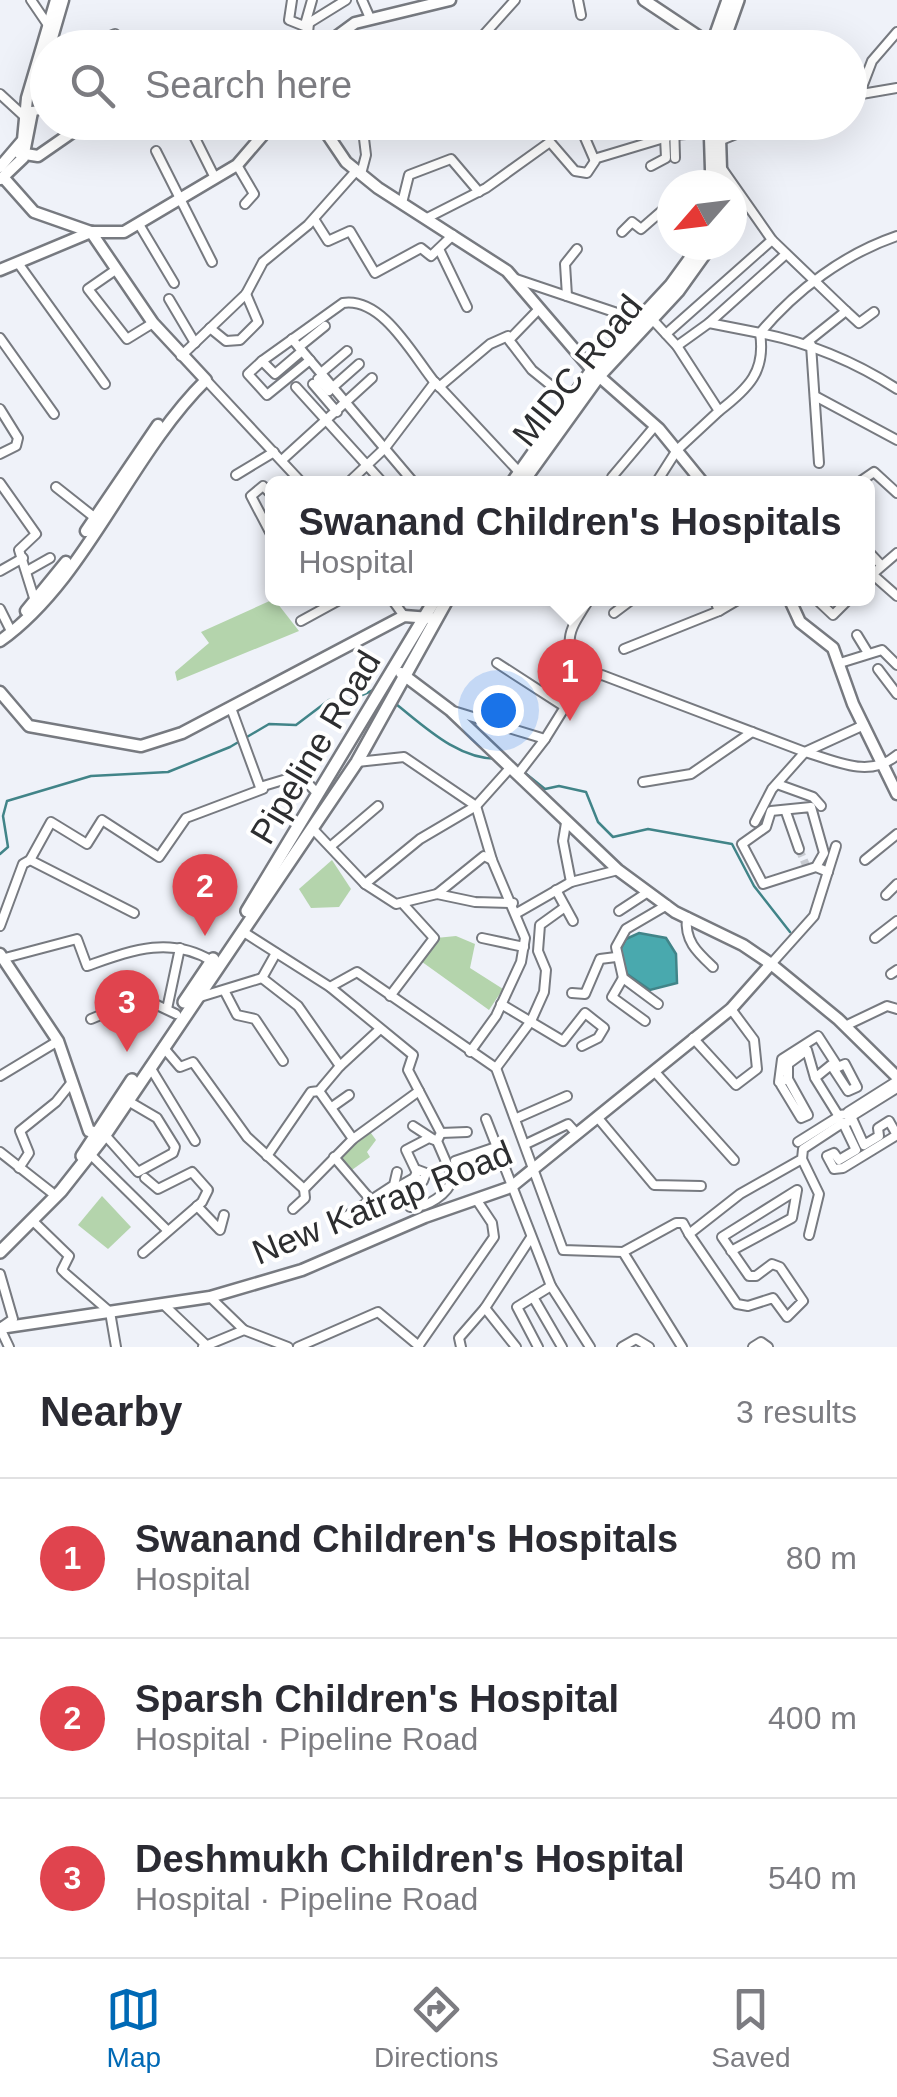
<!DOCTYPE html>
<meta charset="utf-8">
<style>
:root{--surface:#fff;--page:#f7f7f7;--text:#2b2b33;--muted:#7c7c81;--line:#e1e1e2;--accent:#0069b5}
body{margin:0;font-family:Helvetica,sans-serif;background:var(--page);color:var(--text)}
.compass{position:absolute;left:657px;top:170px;width:90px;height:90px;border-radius:50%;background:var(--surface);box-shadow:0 10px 40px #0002;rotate:242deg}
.you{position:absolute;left:498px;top:710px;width:35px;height:35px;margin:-25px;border:8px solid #fff;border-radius:50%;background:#1a73e8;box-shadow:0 0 0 15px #1a73e833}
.badge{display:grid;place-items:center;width:65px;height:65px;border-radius:50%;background:var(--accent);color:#fff;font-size:32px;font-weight:700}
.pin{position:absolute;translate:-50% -82px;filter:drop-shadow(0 2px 5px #0008)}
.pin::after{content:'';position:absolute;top:52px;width:35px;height:30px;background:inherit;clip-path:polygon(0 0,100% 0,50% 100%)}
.popup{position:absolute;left:265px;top:476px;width:610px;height:130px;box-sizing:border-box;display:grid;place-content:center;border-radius:15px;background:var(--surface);filter:drop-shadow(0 2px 8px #0005);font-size:32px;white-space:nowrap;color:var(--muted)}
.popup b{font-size:38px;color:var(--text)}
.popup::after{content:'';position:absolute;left:50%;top:100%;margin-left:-20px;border:20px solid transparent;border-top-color:var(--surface)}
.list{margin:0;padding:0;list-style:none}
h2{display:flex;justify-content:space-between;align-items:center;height:130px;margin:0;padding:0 40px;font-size:42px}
h2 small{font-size:32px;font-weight:400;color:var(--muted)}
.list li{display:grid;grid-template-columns:65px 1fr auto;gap:30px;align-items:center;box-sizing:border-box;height:160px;padding:0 40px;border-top:2px solid var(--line)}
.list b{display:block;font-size:38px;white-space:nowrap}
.list p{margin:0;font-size:32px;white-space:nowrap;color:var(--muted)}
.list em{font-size:32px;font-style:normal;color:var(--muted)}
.icon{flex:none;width:55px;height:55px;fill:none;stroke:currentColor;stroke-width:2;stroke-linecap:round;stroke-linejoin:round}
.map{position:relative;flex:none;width:897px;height:1347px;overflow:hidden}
.search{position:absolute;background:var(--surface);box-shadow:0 10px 40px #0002;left:30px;right:30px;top:30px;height:110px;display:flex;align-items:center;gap:25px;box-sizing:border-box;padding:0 35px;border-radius:55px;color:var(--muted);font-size:38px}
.sheet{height:610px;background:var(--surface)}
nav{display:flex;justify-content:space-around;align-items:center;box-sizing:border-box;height:140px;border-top:2px solid var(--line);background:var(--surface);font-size:28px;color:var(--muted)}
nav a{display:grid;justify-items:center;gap:5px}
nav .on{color:var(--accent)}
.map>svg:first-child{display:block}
.green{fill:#b4d4ac}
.water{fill:#49a9ae;stroke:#418488;stroke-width:2.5}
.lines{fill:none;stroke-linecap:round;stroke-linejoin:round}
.stream{stroke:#418488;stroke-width:2.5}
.street-tunnel{stroke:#c8cbd1;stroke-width:8;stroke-dasharray:8 4;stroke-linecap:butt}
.street-casing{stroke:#777a80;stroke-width:12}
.secondary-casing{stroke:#777a80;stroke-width:15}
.primary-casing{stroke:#777a80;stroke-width:16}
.street{stroke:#fff;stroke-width:8}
.secondary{stroke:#fff;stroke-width:10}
.primary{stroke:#fff;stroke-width:11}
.labels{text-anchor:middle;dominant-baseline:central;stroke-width:8;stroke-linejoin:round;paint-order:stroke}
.street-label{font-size:35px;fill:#2d2e30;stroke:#fff}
</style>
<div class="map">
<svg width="897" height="1347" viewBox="0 0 897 1347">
<rect width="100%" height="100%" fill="#eff2f9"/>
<!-- green -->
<g class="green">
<path d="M274,599L299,631L177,681L175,672L209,643L201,632Z"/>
<path d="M332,860L351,889L339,907L311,908L299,889Z"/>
<path d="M456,936L475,944L470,968L503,989L489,1010L418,959L436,938Z"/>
<path d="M368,1129L376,1140L367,1152L370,1157L349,1172L337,1156Z"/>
<path d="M102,1196L131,1227L108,1249L78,1225Z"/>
</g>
<!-- water -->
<path class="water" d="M639,933L666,938L676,954L677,983L650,990L627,974L620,950L626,939Z"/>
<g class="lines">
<!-- stream -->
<g class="stream">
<path d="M396,704C426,728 458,759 498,759"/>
<path d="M510,761L545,789L559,786L586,792L598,822L613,837L648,829L732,844L754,886L790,932"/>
<path d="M0,854L8,847L3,816L7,801L91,776L168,772L230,747L269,724L296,725L329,700L348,701L376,689"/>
</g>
<!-- street-tunnel -->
<path class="street-tunnel" d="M799,849L806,865"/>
<!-- street casing -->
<g class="street-casing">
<g id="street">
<path d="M31,0L48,25"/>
<path d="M292,0L289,20L304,26L346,0"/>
<path d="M362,0L370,18"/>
<path d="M578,0L581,15"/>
<path d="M306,21L312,0"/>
<path d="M309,23L308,33L316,48"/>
<path d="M80,48L115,34"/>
<path d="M472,48L515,0"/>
<path d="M47,55H48"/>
<path d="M0,94L25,117"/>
<path d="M859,95L872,61L897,32"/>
<path d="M850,96L897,88"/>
<path d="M32,111L48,109"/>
<path d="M187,122L215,178"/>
<path d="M674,122L675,158"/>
<path d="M645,123L651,141"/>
<path d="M330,136L355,122"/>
<path d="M719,141L766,122"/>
<path d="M156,151L212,262"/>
<path d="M594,159L674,135L710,132"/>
<path d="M237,165L254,194L245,204"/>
<path d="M651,166L666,158L665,137"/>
<path d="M723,170L772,240L846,311L806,343"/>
<path d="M361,174L366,155L362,122"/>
<path d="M402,203L409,175L451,159L479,192"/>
<path d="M427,218L486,188L550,142L575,171L587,173L595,161L582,131"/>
<path d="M314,219L328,241L350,231L375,273L421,248L431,256L453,235"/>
<path d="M140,226L174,283"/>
<path d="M622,232L632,222L641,229L672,202"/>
<path d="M439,249L467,307"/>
<path d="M18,263L105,384"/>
<path d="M114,271L88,289L127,339L153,323"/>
<path d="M516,279L638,320"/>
<path d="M567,296L565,264L577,249"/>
<path d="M169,299L195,343"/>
<path d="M538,310L509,340L532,370L569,400"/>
<path d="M846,311L859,323L874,312"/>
<path d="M652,319L677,346L719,411C749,388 766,371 760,333C810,343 854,361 897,389"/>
<path d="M709,323L786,254"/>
<path d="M210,328L226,341L240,340L258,322L246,294"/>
<path d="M666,334L772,240"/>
<path d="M0,338L54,414"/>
<path d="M292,339L414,483"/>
<path d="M811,345L819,463"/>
<path d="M677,346L709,323L760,333C796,290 844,254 897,236"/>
<path d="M299,347L325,326"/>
<path d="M302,351L275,374L262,361L248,374L267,395L310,360"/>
<path d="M181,356L246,294L263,262L308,225L356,171"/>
<path d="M262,361L343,303C383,297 413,356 436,384"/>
<path d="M321,373L347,351"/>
<path d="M318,379L329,391"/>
<path d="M206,380L302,483"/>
<path d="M313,384L337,412"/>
<path d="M296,387L383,483"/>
<path d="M333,387L359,364"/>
<path d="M439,387L490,344L508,336"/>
<path d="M815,396L897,440"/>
<path d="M0,409L18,438L16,446L0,454"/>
<path d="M282,460L372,378"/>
<path d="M236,475L274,452"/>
<path d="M612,477L655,426"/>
<path d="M0,483L36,534L19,550L35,601"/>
<path d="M348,483L385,448L435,382L520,473"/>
<path d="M656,483L677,450L719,411"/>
<path d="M858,483L874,472L897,493"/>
<path d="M56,487L94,517"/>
<path d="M272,495L263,486L251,496L272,536"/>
<path d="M868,551L881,565"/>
<path d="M272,556V555"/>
<path d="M0,571L23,558"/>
<path d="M27,571L50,558"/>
<path d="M872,574L897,596"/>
<path d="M868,578L897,553"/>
<path d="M391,598L404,616"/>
<path d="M714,598L719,611L741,598"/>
<path d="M815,598L833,615L850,598"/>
<path d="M0,609L10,629"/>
<path d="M614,613L634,598"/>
<path d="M301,621L343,598"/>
<path d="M857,635L868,653"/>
<path d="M624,649L719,611"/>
<path d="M497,663L565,707"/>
<path d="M840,663L882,650L897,665"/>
<path d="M878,669L897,694"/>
<path d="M583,678L602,675L805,752L864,725"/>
<path d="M231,708L260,787L300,775L318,794"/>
<path d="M450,710L545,739L583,678C563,637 566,636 590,598"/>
<path d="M357,762L404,757L476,806L492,860L525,938L521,962L496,1016L470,1052"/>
<path d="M518,774L545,739"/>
<path d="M643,782L691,774L752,732"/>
<path d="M777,784L813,797L821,806"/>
<path d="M786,812L799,849"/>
<path d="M755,822L772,789L805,752C837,761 869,779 897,755"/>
<path d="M566,823L563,841L571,882"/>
<path d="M312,828L365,884L396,904L437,894L475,902L513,903"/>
<path d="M331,846L378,806"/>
<path d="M30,860L134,913"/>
<path d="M865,860L897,834"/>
<path d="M816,867L824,853L811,807L771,811L766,827L742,844L763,884L816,867L828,872"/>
<path d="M365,884L420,839L476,806L511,767"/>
<path d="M556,890L573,921"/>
<path d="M437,894L484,856L492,860"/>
<path d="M886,895L897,884"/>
<path d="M619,911L648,892"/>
<path d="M517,913L571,882L618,870"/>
<path d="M687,917C684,941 698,953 713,967"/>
<path d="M0,926L23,864L30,860L51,822L87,844L102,820L159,857L186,818L263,789"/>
<path d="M242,931L330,987L357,972L496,1068L563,1250L623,1252L682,1347"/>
<path d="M482,938L524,947"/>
<path d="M875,938L897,921"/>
<path d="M276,953L262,978L298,1006L340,1066L379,1030"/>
<path d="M5,958L77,939L87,966C130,951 169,935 212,961"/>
<path d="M771,964L814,916L836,846"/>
<path d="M891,974L897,970"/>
<path d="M623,978L612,997L645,1021"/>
<path d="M225,992L237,1015L255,1019L283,1061"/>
<path d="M572,993L585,994L600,959L616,957"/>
<path d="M390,996L434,938L404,905"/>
<path d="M200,997L262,978"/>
<path d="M501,1004L563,1041L585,1013L604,1028L598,1038L582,1046"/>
<path d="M658,1004L623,978L616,947L626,929L667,905"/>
<path d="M167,1009L180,948"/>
<path d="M91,1019L142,998L176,1014"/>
<path d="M845,1026L887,1006L897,1009"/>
<path d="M693,1038L736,1085L757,1069L754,1040L731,1009"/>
<path d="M163,1047L180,1067L193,1062L247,1137L304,1189L353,1139L419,1091L408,1070L413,1055L330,987"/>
<path d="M150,1067L195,1141"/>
<path d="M496,1068L531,1021L544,992L546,970L538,951L540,925L565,907"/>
<path d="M655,1072L734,1160"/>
<path d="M0,1076L58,1041"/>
<path d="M815,1078L831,1065L848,1091L857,1087L845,1064L838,1067L818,1036L782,1059L779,1082L788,1079V1064L807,1050L815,1078L838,1115"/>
<path d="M781,1085L801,1118L808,1115L788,1079"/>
<path d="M319,1091L353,1139"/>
<path d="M332,1107L349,1095"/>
<path d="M848,1112L897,1081"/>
<path d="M852,1116L897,1088"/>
<path d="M517,1118L567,1096"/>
<path d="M598,1118L654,1185L701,1186"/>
<path d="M486,1119L551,1286L517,1307L538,1347"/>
<path d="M851,1121L841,1124L838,1115L850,1114L864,1145L879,1136L878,1128L889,1121L897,1135"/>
<path d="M844,1125L856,1150L839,1160L834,1153L827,1156L834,1169L843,1168L897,1135"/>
<path d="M413,1126L433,1139"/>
<path d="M441,1133L467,1132"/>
<path d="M105,1135L138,1172L173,1153L175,1147L157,1118L128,1101"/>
<path d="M798,1142L838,1117"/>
<path d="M526,1144L568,1124L577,1134"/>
<path d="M0,1152L51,1192"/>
<path d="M91,1155L167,1230"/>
<path d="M267,1156L311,1092L319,1091L340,1066"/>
<path d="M334,1157L370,1199"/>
<path d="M802,1159L819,1194L809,1235"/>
<path d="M455,1161L496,1147"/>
<path d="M19,1168L29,1153L20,1131L56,1102L72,1082"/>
<path d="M416,1171L406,1150L429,1138L437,1141"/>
<path d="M414,1178L418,1170L426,1173L423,1181L414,1178L398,1187L410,1207C428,1208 448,1194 453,1178L437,1141L441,1133L419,1091"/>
<path d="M197,1206L220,1230L224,1215"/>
<path d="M293,1209L305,1198L304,1189"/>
<path d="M342,1219L394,1185L397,1172"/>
<path d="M33,1221L69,1256L62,1270L66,1274L110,1312L116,1347"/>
<path d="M731,1251L792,1218L797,1190L722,1237L749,1276H756L772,1264L780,1267L803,1301L787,1317L773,1298L748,1306L737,1304L689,1234L740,1194L802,1159L803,1149L841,1124"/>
<path d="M623,1252L676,1223H683L689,1234"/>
<path d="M143,1253L202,1202L208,1190L192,1172L158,1189L145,1178"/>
<path d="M0,1274L13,1319L0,1328L9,1347"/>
<path d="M551,1286L590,1347"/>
<path d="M210,1297L244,1330"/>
<path d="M533,1297L562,1347"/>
<path d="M164,1305L205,1344"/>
<path d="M485,1308L516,1347"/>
<path d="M419,1345L494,1237L492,1223L476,1199"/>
<path d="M203,1347L244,1330L288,1347"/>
<path d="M298,1347L378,1312L419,1346"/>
<path d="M461,1347L459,1338L485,1308L530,1239"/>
<path d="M622,1347L636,1339L649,1347"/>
<path d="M753,1347L761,1342L768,1347"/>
</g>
</g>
<!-- secondary casing -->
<g class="secondary-casing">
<g id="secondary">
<path d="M644,0L716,48"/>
<path d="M49,48L63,0"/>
<path d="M321,48L355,23L450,0"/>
<path d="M319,122L346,162L378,188L507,271L592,370L659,429L703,483"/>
<path d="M19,153L38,156L87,122"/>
<path d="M0,167L23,140L27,98L56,0"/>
<path d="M3,177L34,212L91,232H124L237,165L274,122"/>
<path d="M1,179L23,158L32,112"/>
<path d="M0,270L91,232L153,323L206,380C128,457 87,579 0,641"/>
<path d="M86,531L158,425"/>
<path d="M789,598L800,622L833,648L853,704L897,794"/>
<path d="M26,611L66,562"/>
<path d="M401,673L450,710L618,870L675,912L743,945L771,964L838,1019L897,1077"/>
<path d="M0,692L29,726L141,746L182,733L404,616L430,618"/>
<path d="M0,954L58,1041L89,1131L104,1134"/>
<path d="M0,1328L210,1297L302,1270L425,1217L511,1187L731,1009L771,964"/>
</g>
</g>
<!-- primary casing -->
<g class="primary-casing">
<g id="primary">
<path d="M711,48L728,0"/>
<path d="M721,48L738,0"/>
<path d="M710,122L712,185"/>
<path d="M719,122L721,185"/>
<path d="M512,483L592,370L671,285L700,245"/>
<path d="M522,483L599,376L678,291L711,245"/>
<path d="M247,911L436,598"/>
<path d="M184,1002L213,959"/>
<path d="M82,1156L132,1080"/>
<path d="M0,1252L61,1191L105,1135L357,762L448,598"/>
</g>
</g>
<!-- street -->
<use href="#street" class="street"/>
<!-- secondary -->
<use href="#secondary" class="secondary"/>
<!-- primary -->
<use href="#primary" class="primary"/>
</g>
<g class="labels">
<!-- street labels -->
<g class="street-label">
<text transform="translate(577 370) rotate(-51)">MIDC Road</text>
<text transform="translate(315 747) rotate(-59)">Pipeline Road</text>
<text transform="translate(382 1202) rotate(-22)">New Katrap Road</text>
</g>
</g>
</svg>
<svg class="compass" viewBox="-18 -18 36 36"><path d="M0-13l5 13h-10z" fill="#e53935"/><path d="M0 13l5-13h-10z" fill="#7c7c81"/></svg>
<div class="you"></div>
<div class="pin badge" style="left:570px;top:721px;background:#e0444e">1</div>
<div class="popup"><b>Swanand Children's Hospitals</b>Hospital</div>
<div class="pin badge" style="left:205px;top:936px;background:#e0444e">2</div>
<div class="pin badge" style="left:127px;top:1052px;background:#e0444e">3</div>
<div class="search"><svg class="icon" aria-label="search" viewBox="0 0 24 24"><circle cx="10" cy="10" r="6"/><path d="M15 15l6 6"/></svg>Search here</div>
</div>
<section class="sheet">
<h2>Nearby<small>3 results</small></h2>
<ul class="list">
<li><span class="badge" style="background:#e0444e">1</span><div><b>Swanand Children's Hospitals</b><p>Hospital</p></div><em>80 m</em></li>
<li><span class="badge" style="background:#e0444e">2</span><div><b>Sparsh Children's Hospital</b><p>Hospital · Pipeline Road</p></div><em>400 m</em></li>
<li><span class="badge" style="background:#e0444e">3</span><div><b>Deshmukh Children's Hospital</b><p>Hospital · Pipeline Road</p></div><em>540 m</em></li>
</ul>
</section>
<nav>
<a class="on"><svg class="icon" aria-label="map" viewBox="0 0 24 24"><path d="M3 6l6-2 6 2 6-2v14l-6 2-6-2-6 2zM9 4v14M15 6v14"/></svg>Map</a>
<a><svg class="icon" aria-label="directions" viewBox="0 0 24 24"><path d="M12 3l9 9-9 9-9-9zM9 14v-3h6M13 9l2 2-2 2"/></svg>Directions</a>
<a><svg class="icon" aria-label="saved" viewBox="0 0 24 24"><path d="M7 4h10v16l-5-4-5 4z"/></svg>Saved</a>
</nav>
